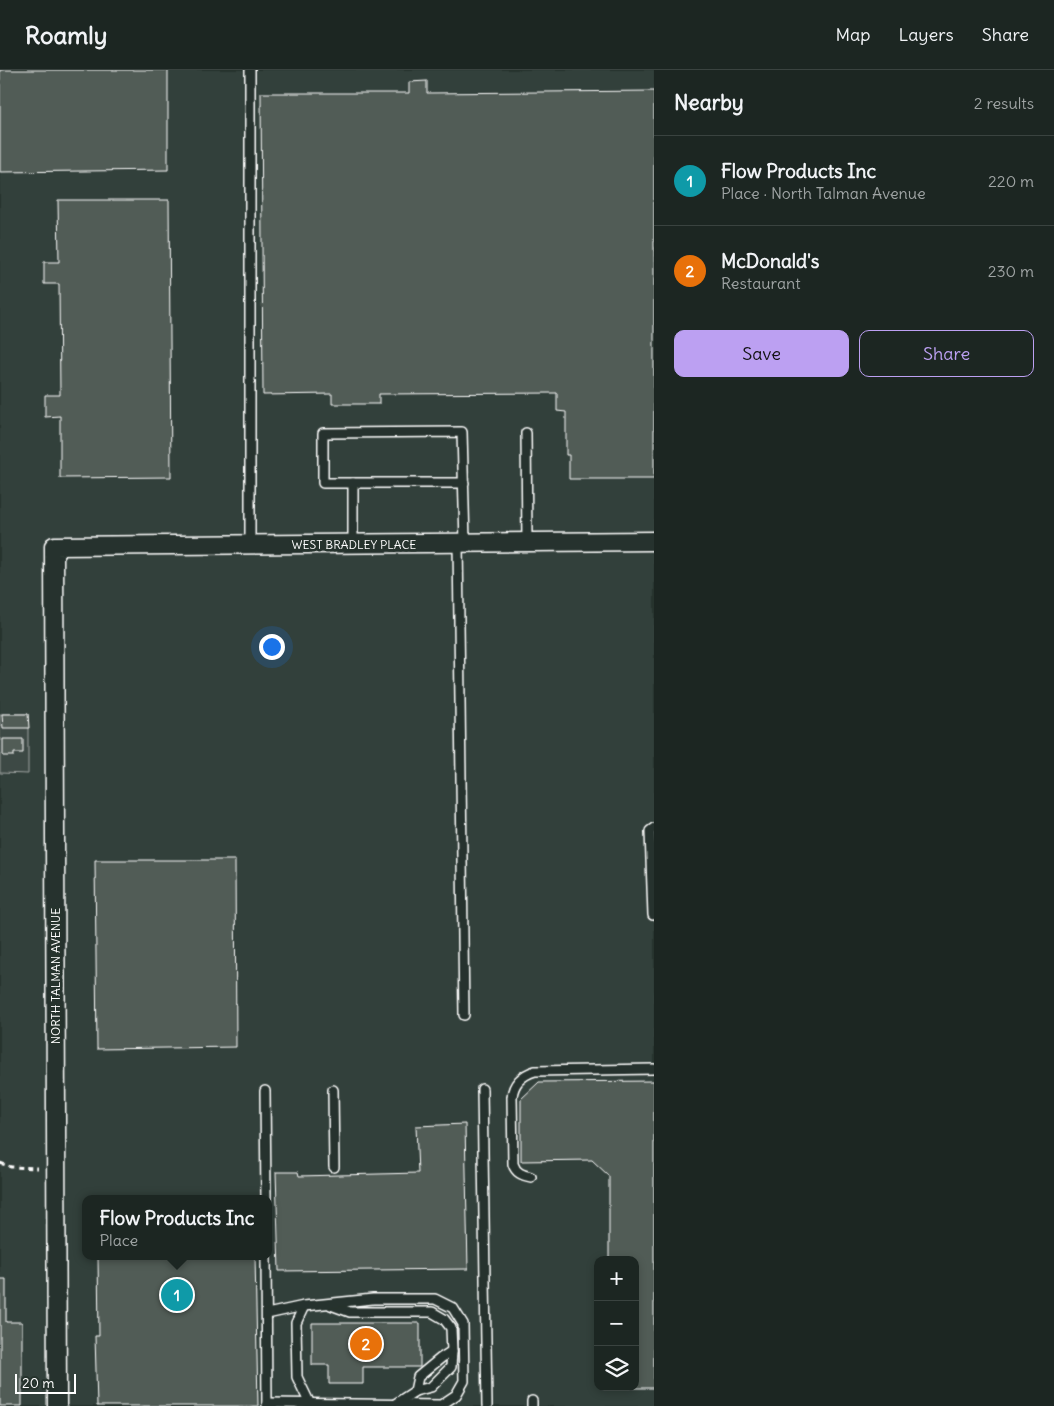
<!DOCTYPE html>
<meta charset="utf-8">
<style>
:root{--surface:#1c2622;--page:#29322f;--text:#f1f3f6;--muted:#a0a5a5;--line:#3a4340;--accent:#bca0f2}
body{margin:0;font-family:Delius,sans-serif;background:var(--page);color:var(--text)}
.controls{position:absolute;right:15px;bottom:15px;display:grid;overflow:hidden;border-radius:10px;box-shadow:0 2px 8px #0003}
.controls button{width:45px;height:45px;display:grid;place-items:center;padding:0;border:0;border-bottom:1px solid var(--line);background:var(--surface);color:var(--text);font:25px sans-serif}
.scale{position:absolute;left:15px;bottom:12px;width:61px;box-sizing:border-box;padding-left:5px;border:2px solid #fff;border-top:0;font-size:14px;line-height:18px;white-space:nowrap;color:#fff;-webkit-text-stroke:4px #26332d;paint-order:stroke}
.you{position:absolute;left:271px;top:576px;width:18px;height:18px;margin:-12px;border:4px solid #fff;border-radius:50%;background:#1a73e8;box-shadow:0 0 0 8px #1a73e833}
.badge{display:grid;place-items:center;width:32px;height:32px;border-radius:50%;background:var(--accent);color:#fff;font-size:16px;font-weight:700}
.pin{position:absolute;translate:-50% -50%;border:2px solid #fff;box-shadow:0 1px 5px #0006}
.popup{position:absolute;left:82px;top:1125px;width:190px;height:65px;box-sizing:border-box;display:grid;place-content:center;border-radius:10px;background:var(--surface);filter:drop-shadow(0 1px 4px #0005);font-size:16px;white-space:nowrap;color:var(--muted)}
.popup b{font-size:19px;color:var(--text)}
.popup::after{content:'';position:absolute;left:50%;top:100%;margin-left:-10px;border:10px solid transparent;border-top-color:var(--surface)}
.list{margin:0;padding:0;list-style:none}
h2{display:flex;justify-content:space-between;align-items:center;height:65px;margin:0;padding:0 20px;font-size:21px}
h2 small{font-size:16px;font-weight:400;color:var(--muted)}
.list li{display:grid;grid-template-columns:32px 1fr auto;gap:15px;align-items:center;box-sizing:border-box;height:90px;padding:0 20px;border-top:1px solid var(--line)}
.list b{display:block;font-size:19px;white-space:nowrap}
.list p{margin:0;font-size:16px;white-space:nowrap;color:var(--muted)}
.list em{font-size:16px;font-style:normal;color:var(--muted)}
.actions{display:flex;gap:10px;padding:15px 20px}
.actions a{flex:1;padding:11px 0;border:1px solid var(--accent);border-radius:10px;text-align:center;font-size:18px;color:var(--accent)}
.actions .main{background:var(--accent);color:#111}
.icon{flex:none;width:28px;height:28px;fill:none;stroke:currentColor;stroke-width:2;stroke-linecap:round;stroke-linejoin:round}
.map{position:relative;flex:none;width:654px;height:1336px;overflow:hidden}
header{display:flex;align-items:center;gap:30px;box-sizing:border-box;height:70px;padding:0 25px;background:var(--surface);border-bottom:1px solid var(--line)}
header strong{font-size:24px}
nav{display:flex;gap:28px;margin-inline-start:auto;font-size:18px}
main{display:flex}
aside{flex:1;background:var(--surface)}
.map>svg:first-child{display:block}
.built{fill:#333f3a;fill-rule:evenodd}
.green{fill:#3e4944;stroke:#9ea4a2}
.building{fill:#515c57;stroke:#fff}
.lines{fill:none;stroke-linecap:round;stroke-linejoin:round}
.lane-casing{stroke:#fff;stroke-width:12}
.street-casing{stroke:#fff;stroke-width:21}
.path{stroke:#fff;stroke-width:3;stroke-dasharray:5 4;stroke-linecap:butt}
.lane{stroke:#26332d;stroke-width:9}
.street{stroke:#26332d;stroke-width:18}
.labels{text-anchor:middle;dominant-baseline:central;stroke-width:5;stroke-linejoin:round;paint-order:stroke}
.street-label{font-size:12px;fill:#fff;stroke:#26332d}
</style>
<header>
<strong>Roamly</strong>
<nav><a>Map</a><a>Layers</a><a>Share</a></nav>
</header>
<main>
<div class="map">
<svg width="654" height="1336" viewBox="0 0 654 1336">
<rect width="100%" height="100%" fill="#26332d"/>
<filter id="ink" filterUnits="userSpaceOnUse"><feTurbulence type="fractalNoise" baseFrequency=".02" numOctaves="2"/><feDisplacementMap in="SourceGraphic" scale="10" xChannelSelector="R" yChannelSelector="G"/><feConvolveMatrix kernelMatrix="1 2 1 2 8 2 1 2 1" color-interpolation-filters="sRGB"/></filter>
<g filter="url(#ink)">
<!-- built -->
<path class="built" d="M0,0H654V1336H0ZM86,1129H268V1186H86ZM598,1190H635V1317H598Z"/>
<!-- green -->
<path class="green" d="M0,644H28V704L0,703Z"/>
<!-- building -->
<g class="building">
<path d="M0,0H168V100L0,102Z"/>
<path d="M427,11V23L654,21V409H569V385H566V342L557,341V323L379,324V334H332V324L263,325L261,23H409V12Z"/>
<path d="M58,130H169L171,407L60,408V346L45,347V325H60L59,214H44V192H59Z"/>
<path d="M2,644H28L29,658H3Z"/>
<path d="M3,669H23V683H14V686H3Z"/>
<path d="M95,790H235L236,977L97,979Z"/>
<path d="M654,1011V1318H610L635,1317V1190H609V1106L592,1090L521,1091V1029L539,1012Z"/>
<path d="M465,1054L468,1199L279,1201L276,1102H298L299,1106L418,1103L416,1056Z"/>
<path d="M98,1186H255L258,1336H97L95,1266H99Z"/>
<path d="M0,1209H6V1252H22V1336H0Z"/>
<path d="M312,1253H420V1297H363V1314H329V1295H312Z"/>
</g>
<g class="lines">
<!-- lane casing -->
<g class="lane-casing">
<g id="lane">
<path d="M250,0V474"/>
<path d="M526,363L527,472"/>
<path d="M353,413V473"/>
<path d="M464,413H323V363L462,362L465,472"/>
<path d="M458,473L464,945"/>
<path d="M653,845L650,761L654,758"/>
<path d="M482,1019L487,1336"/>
<path d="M333,1020L334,1097"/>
<path d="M265,1021L266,1129"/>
<path d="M531,1107C522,1105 516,1103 513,1094L512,1027C513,1014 522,1005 535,1001L654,999"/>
<path d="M266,1186L267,1336"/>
<path d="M331,1235L350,1242H432L444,1249L451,1258L452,1281L451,1297L431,1317L415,1321L395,1334"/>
<path d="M304,1236L296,1253L297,1307L310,1334"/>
<path d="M267,1244L304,1236L373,1229H435L453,1238L463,1254L464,1311L456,1325L441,1335L267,1333"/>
<path d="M415,1321L418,1307L441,1288L452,1281"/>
<path d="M532,1331V1336"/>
</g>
</g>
<!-- street casing -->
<g class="street-casing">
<path id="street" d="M57,1336L54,476L654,471"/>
</g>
<!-- path -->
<path class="path" d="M0,1093L11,1097L38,1098"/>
<!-- lane -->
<use href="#lane" class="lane"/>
<!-- street -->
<use href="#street" class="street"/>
</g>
</g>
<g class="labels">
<!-- street labels -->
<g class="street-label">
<text x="354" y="474">WEST BRADLEY PLACE</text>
<text transform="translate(55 906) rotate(-90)">NORTH TALMAN AVENUE</text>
</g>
</g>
</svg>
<div class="controls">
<button>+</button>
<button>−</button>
<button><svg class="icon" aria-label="layers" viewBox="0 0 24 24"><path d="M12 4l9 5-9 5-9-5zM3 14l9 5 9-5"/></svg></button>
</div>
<div class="scale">20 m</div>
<div class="you"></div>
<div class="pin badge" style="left:177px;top:1225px;background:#0f9aa8">1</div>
<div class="popup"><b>Flow Products Inc</b>Place</div>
<div class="pin badge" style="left:366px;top:1274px;background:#e8710a">2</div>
</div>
<aside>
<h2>Nearby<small>2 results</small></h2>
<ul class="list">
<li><span class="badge" style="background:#0f9aa8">1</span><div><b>Flow Products Inc</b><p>Place · North Talman Avenue</p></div><em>220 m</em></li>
<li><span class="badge" style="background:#e8710a">2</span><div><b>McDonald's</b><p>Restaurant</p></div><em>230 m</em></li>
</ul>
<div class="actions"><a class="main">Save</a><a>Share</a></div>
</aside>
</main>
